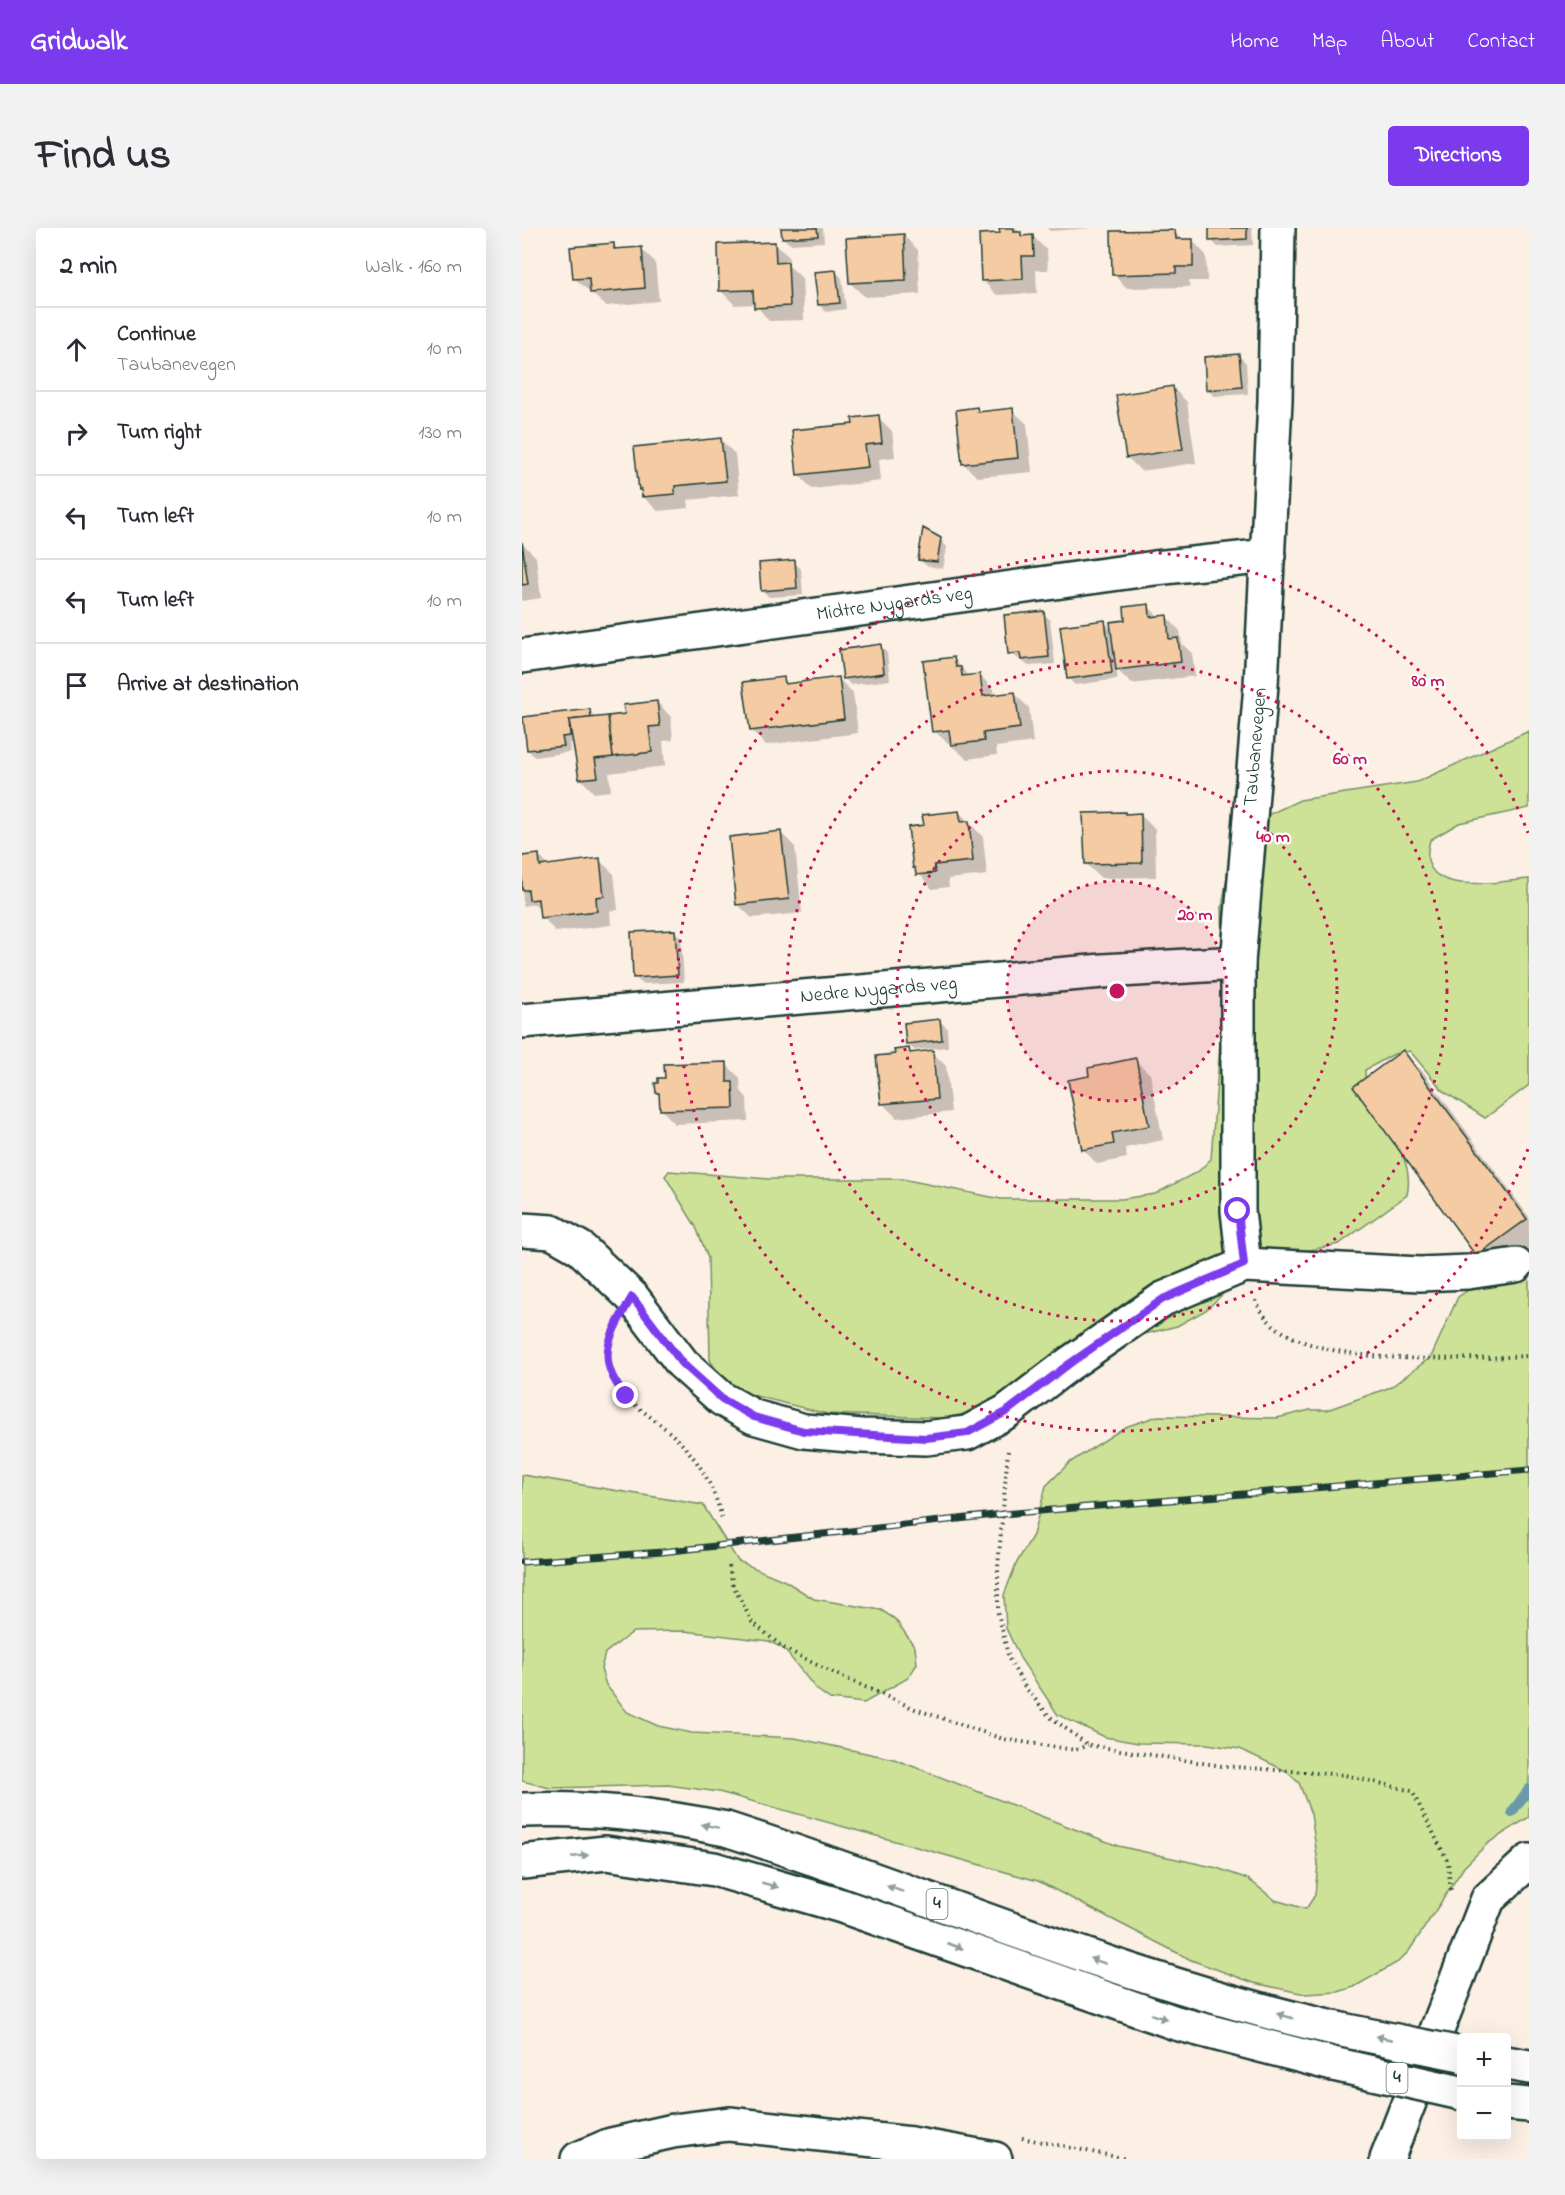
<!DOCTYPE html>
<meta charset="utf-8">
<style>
:root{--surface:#fff;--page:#f2f2f3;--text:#2b2b33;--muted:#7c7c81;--line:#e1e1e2;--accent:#7c3aed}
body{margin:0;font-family:"Indie Flower",sans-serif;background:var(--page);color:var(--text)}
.controls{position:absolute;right:18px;bottom:18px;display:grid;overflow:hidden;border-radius:6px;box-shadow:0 6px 24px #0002}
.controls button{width:54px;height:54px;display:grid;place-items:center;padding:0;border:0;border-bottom:2px solid var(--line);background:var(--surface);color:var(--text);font:30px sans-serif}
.stop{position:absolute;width:18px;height:18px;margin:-14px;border:4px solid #7c3aed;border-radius:50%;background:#fff}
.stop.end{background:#7c3aed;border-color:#fff;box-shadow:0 2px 6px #0008}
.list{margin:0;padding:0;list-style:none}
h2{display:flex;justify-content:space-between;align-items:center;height:78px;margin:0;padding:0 24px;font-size:26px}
h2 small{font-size:20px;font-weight:400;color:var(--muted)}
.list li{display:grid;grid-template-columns:39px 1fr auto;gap:18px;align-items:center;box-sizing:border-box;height:84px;padding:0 24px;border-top:2px solid var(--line)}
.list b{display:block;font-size:22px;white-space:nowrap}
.list p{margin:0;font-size:20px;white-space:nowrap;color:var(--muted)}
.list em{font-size:20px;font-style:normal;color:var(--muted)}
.icon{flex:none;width:33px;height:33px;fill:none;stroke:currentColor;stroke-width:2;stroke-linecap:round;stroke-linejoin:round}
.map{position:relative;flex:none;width:1007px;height:1931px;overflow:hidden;border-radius:6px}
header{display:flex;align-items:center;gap:36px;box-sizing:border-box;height:84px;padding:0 30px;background:var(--accent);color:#fff}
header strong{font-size:28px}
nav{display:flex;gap:33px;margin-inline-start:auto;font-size:21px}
.intro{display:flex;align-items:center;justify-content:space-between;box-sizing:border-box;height:144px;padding:0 36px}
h1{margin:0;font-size:42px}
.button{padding:15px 27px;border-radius:6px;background:var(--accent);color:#fff;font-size:21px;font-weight:700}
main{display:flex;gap:36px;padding:0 36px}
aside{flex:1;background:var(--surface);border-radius:6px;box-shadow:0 6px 24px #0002}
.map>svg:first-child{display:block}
.green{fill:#cde297;stroke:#769066;stroke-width:1.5}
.shadow{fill:#0003}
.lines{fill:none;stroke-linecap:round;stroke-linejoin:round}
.stream{stroke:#6999ab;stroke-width:10}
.building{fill:#f5cba4;stroke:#1f3d34;stroke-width:1.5}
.minor-casing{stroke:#1f3d34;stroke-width:38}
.trunk-casing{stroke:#1f3d34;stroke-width:38}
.path{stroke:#1f3d34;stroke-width:4;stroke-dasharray:1.5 4.5;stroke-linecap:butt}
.minor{stroke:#fff;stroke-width:33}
.trunk{stroke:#fff;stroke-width:33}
.rail-casing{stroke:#1f3d34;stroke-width:7}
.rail{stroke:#fff;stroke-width:4.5;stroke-dasharray:14;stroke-linecap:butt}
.trunk-bridge-casing{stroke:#1f3d34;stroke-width:38;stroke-linecap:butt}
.trunk-bridge{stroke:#fff;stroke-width:33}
.oneway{fill:#8f9e9a}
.route{stroke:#7c3aed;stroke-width:8}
.ring{fill:none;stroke:#c2185b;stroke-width:3;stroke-dasharray:3 6}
.labels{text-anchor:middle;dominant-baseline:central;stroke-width:4.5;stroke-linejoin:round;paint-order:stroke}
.shield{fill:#fff;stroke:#627771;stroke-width:1.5}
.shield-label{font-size:18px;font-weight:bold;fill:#1f3d34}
.street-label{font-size:20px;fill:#1f3d34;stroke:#fff}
.centre{fill:#c2185b;stroke:#fff;stroke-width:3}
.ring-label{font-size:18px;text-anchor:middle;font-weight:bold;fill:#c2185b;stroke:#fff;stroke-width:4.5;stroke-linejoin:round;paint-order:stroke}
</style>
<header>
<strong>Gridwalk</strong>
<nav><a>Home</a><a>Map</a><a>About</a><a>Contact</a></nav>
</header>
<div class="intro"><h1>Find us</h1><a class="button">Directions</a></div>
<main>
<aside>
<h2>2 min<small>Walk · 160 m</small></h2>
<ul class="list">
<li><svg class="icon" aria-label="ahead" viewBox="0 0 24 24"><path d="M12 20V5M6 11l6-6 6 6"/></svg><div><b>Continue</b><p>Taubanevegen</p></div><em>10 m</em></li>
<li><svg class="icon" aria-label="right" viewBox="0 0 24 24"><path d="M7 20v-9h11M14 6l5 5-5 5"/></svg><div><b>Turn right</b></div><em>130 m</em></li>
<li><svg class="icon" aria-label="left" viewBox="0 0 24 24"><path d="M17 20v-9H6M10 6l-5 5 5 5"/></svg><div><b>Turn left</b></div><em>10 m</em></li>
<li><svg class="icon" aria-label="left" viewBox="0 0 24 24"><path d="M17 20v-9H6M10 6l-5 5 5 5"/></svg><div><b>Turn left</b></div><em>10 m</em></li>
<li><svg class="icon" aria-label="arrive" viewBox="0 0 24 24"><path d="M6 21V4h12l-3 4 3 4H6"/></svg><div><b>Arrive at destination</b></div></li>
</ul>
</aside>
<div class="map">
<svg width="1007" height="1931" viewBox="0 0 1007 1931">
<rect width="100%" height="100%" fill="#fcefe4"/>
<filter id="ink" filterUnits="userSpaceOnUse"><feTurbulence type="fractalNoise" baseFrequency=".0167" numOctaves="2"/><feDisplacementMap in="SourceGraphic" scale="12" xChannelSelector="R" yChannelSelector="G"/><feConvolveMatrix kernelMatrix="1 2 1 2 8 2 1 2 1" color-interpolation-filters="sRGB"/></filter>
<g filter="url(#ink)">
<!-- green -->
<g class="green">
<path d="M1007,503V580L937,595L908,612C891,671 972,654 1007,651V857L963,890L921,863L888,823L872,826L843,842C842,889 896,918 885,967L817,1016L750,1030L721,1047L684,1082L655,1098L607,1110L472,1180L422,1190L305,1186L206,1161L188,1132L186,1030L174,999L143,948L147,943L247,951H380L479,971H600L633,966L677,943L689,931L702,764L700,679L714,594L742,585L746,587L778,572L895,554Z"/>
<path d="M1007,1048V1589L966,1615L942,1639L887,1723L876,1734L832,1759L816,1764L783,1766L732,1755L669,1732L516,1653L197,1564L146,1557L28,1560L0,1553V1247L181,1277L216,1333L263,1353L292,1371L359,1382L373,1391L393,1419L395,1436L386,1450L342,1475L308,1471L294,1461L262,1421L247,1413L162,1403L111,1404L83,1425L79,1441L84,1457L105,1484L136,1498L170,1505L273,1510L372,1531L596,1618L695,1640L726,1651L753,1672L784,1681L793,1667L796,1635L789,1586L777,1555L764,1543L718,1521L685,1516L616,1515L583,1509L536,1487L498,1430L484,1400L482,1367L494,1336L511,1307L524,1258L547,1235L603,1199L636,1188L755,1190L788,1182H805L869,1159L909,1129L936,1069L964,1050Z"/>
</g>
<!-- shadow -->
<g class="shadow">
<path d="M260,0H301L302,14L268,16L261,10Z"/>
<path d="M479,0H493L502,9L511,8L525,23L526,42H514L515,65L475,67L461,53L479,6Z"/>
<path d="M525,0H573L528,3Z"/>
<path d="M688,0H730L731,17L696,19L689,12Z"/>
<path d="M652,4L661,12H670L684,27L685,53H667L668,59L605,60L591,46Z"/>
<path d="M382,8L396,22L398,66L343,69L328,55Z"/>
<path d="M252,15L267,29V38L280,50L282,92L247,93L233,76L213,77L199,63Z"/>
<path d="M91,16L97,22L119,20L133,34L137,73L84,78L52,50Z"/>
<path d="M313,43L320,50L324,81L304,84L297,77Z"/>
<path d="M717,128L724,135L726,166L692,168L685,161Z"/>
<path d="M651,160L665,174L674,235L619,243L605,229Z"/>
<path d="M454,181L458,185L490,182L505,196L510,244L455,249L441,235Z"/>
<path d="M356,189L370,203L373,229L357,231L359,253L290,261L276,246L332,197Z"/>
<path d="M199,212L213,226L217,267L166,272L167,280L136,283L121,269L118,261Z"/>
<path d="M418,311L425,319L421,341L405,338L398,332Z"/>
<path d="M0,315L14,329L19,370L0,373Z"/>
<path d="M272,334L279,341L281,367L247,369L240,362Z"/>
<path d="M626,378L637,389L644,388L658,403L660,416L670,425L673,448L610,456L594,441L596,451L553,457L546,450L582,394L590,402Z"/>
<path d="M521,385L528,392L533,436L507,438L488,425Z"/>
<path d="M358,418L365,425L368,452L329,457L322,450Z"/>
<path d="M432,431L447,449L458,447L472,462L473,468L493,466L507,480L511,514L474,519L475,527L445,531L412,503Z"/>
<path d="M261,450L268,457L316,450L331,465L336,505L244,517L229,502Z"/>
<path d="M135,474L149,489L151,512L141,513L143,538L87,545L89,563L72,565L58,550L52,515H47L48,524L13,529L6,522L2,490L67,483L74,490L104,487Z"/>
<path d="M437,584L461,609L465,647L426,651L427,659L410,661L392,639L403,598Z"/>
<path d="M602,585L618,587L633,601L634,649L579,650L564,636Z"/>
<path d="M259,605L273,619L280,685L230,690L215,676Z"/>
<path d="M16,627L27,638L77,632L92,646L96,682L88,683L89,697L34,704L20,689L19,682L13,676L1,678L0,629Z"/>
<path d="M153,703L159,710L162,754L120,756L113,749Z"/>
<path d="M418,793L425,800L426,819L392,822L385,815Z"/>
<path d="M386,822L390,826L410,824L424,838L429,884L375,890L361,876L374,828Z"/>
<path d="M881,824L902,845L1007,989V1026L976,1048L956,1027Z"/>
<path d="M613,832L628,846L641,912L603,920L605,930L575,936L561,921L569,849Z"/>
<path d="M204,836L218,850L219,863L225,870L226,893L153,896L139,881V868L135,864L144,851Z"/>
</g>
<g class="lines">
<!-- stream -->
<path class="stream" d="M990,1584L1007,1561"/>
</g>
<!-- building -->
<g class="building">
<path d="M259,0H295L296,8L260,10Z"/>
<path d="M477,0H492V4H499V8L511,7L512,28H500L501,51L459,53L457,6L478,5Z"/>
<path d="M687,0H725V11L687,13Z"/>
<path d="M653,2L654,11H671V39H654V45L590,47L589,3Z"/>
<path d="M382,6L384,52L327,55L324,10Z"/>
<path d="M253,14L254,35L266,34L268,78L232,80L231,62L197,63L196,16Z"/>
<path d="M92,15V21L120,19L123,60L68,65L67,50L51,51L48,19Z"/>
<path d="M314,42L318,75L296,77L292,44Z"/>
<path d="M717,126L720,159L684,162L682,129Z"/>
<path d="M651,158L661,221L604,230L594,167Z"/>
<path d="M455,179L456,184L491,180L496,230L440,236L434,182Z"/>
<path d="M357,187L360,215L343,217L346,239L275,247L270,202L331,196L330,190Z"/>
<path d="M199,210L204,253L153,258V266L120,269L119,261L117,262L112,219Z"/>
<path d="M401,300L419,310L415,334L396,332Z"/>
<path d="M0,314L6,356L0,357Z"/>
<path d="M273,332L275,360L239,363L237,335Z"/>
<path d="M627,376L628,389L645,387L647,411L656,410L659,434L594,442L588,394L603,392L602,379Z"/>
<path d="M522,383L527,429L499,432L498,425L486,426L482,387Z"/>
<path d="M583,392L590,445L545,451L538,398Z"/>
<path d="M359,416L362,445L321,451L317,422Z"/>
<path d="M432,429L434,439H439L440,448L458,446L461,468L493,464L498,500L461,505L462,513L429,517L427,502L410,504L401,433Z"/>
<path d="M262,449L263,456L317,449L322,491L228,503L221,454Z"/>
<path d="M135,473L138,498L127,499L130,524L91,529L86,488L103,486L101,477Z"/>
<path d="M68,481L69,490L47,492L48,508L40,509L42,518L5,522L1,489Z"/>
<path d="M86,488L91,529L73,531L76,549L57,551L47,492Z"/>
<path d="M437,583L439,594L447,593L451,633L412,637L413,645L394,647L393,640H391L386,599L402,597L400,587Z"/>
<path d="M603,584V586L619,585L620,635L563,636L561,585Z"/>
<path d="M259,603L267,671L214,677L207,609Z"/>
<path d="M17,626L18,638L78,630L82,668L74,669L75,683L18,690L16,671L7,672L6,662H0V628Z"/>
<path d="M153,702L156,747L111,750L109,704Z"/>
<path d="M418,791L420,812L384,816L382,795Z"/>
<path d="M387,820L388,825L411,822L415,871L359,876L354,828L373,826L372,822Z"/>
<path d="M881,822L1005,991L954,1028L831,859Z"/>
<path d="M614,830L627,898L590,905L592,916L560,922L546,852L567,848L566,840Z"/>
<path d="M205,834V854H211L212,880L138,882L137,865H134L133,855H136V850H143L142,836Z"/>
</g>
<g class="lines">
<!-- minor casing -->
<g class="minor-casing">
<g id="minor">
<path id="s1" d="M0,428L633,340L746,328"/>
<path id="s2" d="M0,793L581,743L716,735"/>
<path d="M0,1002L30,1004L58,1020L110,1069L160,1135L200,1171L232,1189L282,1203L339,1208L404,1210L445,1205L484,1184L547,1136L641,1071L722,1037L898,1046L946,1044L994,1037"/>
<path id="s3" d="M722,1037L716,983V735L739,457L753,173L756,0"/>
<path d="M56,1931L89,1917L151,1903L207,1896L389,1916L473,1931"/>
<path d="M865,1931L966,1671L1007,1633"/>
</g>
</g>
<!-- trunk casing -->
<g class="trunk-casing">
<g id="trunk">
<path d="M0,1582C71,1579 134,1587 204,1601C410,1667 608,1755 820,1802"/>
<path d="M0,1634L84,1625L192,1641L320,1678L654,1795L811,1836"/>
<path d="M984,1835L1007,1839"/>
<path d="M984,1875L1007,1877"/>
</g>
</g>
<!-- path -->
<g class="path">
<path d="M734,1072C757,1146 946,1130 1007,1128"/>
<path d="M91,1103C69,1163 123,1178 158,1214C181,1238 193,1262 201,1294"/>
<path d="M486,1223L476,1339V1385L487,1431L503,1459L527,1488L566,1517L700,1538L823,1547L890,1563L926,1634L929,1665"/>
<path d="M207,1338L211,1357L230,1394L262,1420L307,1443L393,1481L481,1511L553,1522L566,1517"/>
<path d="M500,1910L605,1931"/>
</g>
<!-- minor -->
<use href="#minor" class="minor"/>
<!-- trunk -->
<use href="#trunk" class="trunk"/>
<!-- rail casing -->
<g class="rail-casing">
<path id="rail" d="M0,1334L140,1324L481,1286L1007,1242"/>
</g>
<!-- rail -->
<use href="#rail" class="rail"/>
<!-- trunk-bridge casing -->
<g class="trunk-bridge-casing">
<g id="trunk-bridge">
<path d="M820,1802L939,1826"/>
<path d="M811,1836L939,1865"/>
</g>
</g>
<!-- trunk-bridge -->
<use href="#trunk-bridge" class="trunk-bridge"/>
</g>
<!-- one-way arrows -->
<defs><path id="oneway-solid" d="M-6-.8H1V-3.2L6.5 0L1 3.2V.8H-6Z" transform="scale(1.5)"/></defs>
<g class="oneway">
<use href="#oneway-solid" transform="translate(188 1598) rotate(-168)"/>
<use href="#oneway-solid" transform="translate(58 1628) rotate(-6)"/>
<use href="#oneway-solid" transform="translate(248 1657) rotate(16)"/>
<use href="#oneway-solid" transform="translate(373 1661) rotate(-160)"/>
<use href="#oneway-solid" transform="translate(433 1718) rotate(20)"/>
<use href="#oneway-solid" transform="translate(576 1733) rotate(-161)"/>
<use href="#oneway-solid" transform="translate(763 1788) rotate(-164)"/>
<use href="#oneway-solid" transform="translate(637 1789) rotate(19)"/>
<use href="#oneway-solid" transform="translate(862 1810) rotate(-169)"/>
</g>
</g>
<g class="lines" filter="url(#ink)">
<!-- route -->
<path class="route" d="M104,1168C71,1131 88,1107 110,1069L160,1135L200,1171L232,1189L282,1203L404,1210L445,1205L484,1184L547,1136L641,1071L722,1036L716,983"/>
</g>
<!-- distance rings -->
<circle cx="595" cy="763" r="110" fill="#c2185b" fill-opacity=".12"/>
<g class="ring">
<circle cx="595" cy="763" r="110"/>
<circle cx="595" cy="763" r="220"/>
<circle cx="595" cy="763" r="330"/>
<path d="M1006 921A440 440 0 1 1 1006 605"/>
</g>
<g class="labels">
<!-- shield labels -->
<g class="shield">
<rect x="404.5" y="1661" width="21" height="30" rx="4.5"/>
<rect x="864.5" y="1835" width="21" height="30" rx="4.5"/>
</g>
<g class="shield-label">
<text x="415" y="1676">4</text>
<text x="875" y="1850">4</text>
</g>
<!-- street labels -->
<g class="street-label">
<text stroke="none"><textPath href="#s1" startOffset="376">Midtre Nygards veg</textPath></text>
<text stroke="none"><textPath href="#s3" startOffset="519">Taubanevegen</textPath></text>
<text stroke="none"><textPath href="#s2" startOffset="358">Nedre Nygards veg</textPath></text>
</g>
</g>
<circle cx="595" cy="763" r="9" class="centre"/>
<g class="ring-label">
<text x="906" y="458">80 m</text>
<text x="828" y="536">60 m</text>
<text x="751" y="614">40 m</text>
<text x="673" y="692">20 m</text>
</g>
</svg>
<div class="controls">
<button>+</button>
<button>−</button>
</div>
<div class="stop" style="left:716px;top:983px"></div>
<div class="stop end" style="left:104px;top:1168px"></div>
</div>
</main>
